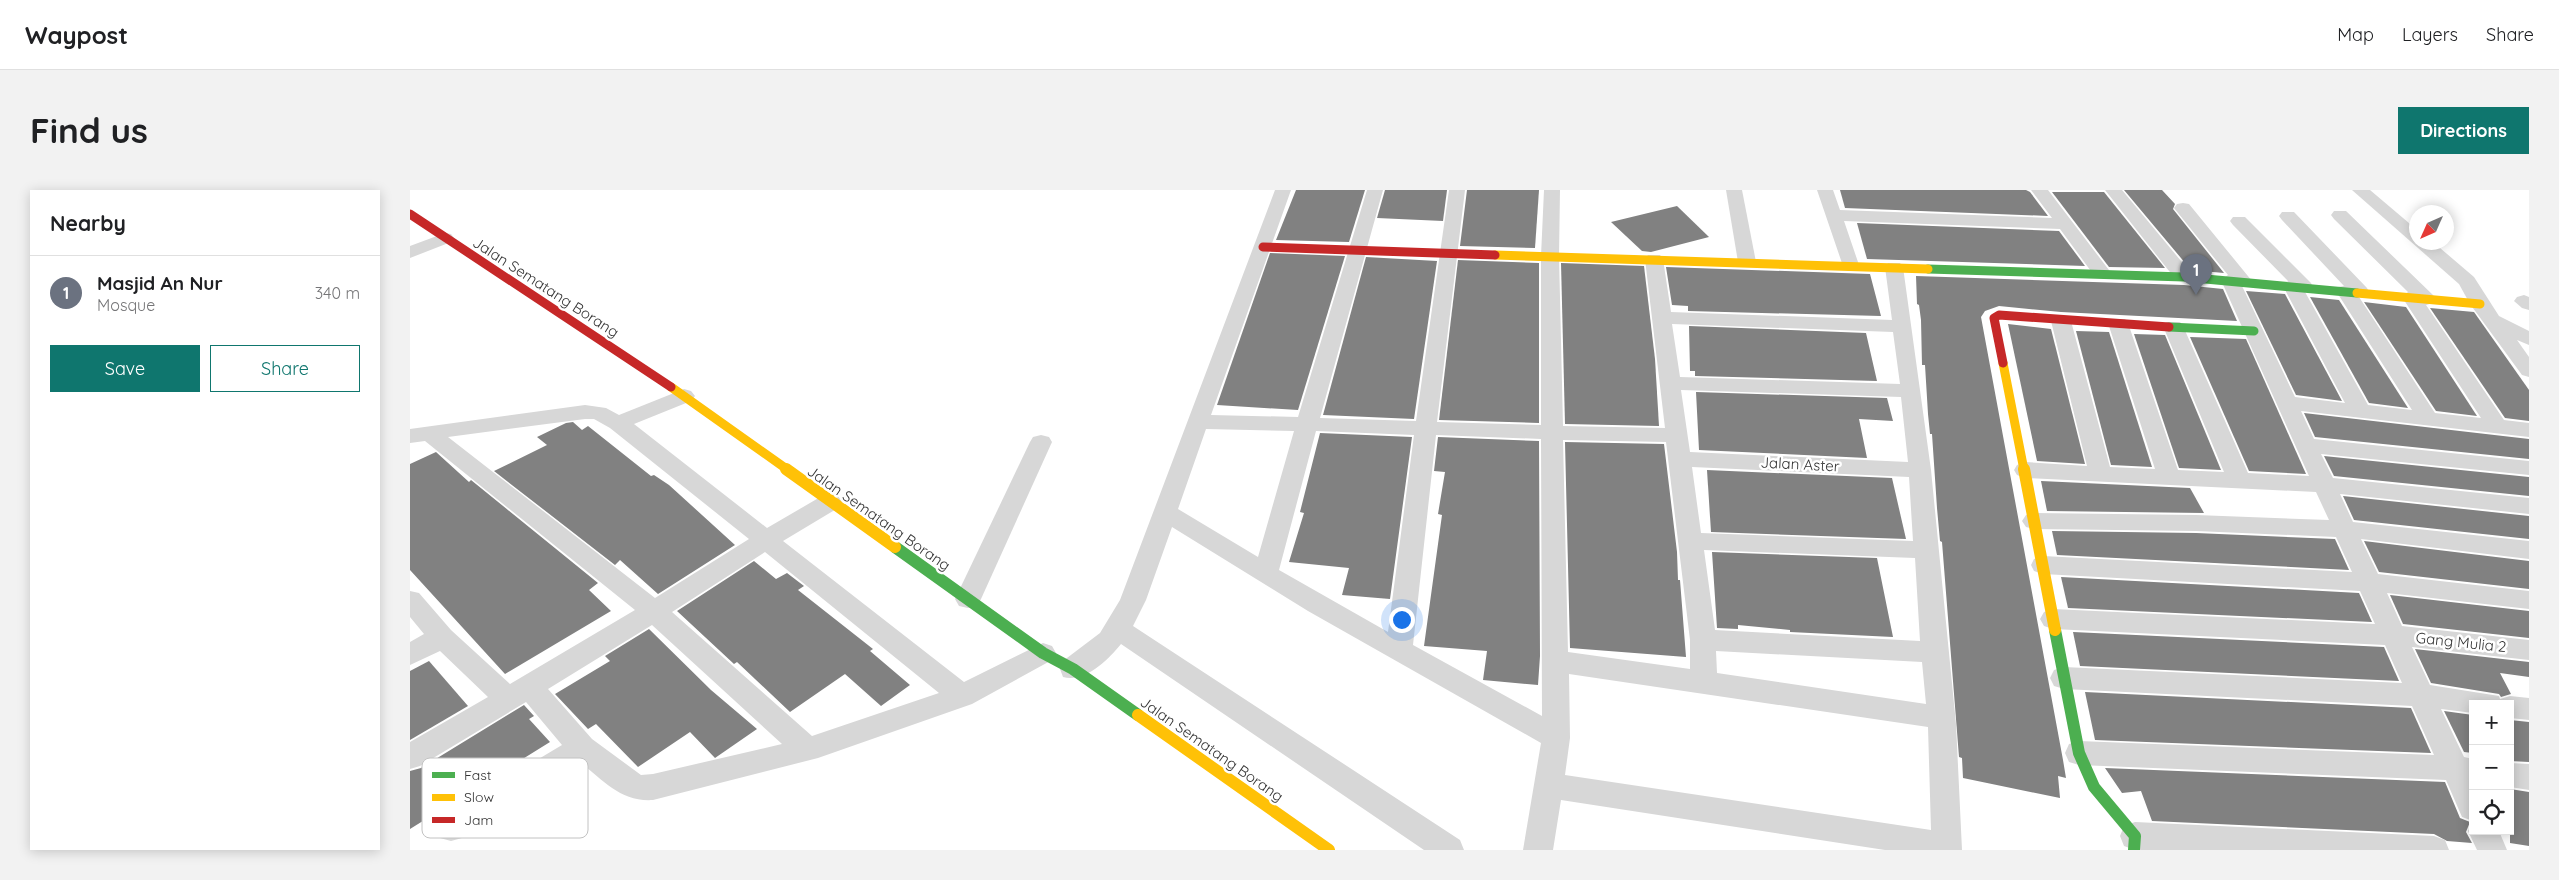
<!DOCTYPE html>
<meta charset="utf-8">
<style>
:root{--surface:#fff;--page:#f2f2f2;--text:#202124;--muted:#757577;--line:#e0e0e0;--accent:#0f766e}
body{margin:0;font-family:Quicksand,sans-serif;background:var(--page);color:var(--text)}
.controls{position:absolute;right:15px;bottom:15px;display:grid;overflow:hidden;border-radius:0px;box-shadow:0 2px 12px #0003}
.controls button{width:45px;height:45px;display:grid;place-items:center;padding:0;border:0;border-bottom:1px solid var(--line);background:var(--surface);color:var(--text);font:25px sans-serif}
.compass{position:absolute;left:1999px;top:15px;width:45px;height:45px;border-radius:50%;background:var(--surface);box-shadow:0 2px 12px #0003;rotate:225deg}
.you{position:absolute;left:991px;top:429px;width:18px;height:18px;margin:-12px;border:4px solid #fff;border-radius:50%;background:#1a73e8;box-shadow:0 0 0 8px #1a73e833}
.badge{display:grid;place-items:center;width:32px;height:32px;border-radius:50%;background:var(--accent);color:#fff;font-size:16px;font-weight:700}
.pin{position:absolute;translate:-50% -41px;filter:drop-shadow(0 1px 2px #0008)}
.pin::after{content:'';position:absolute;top:26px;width:18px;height:15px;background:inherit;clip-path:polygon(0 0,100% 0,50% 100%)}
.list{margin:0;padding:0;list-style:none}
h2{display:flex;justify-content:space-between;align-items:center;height:65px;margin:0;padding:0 20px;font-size:21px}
h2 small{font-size:16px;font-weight:400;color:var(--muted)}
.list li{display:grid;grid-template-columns:32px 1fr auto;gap:15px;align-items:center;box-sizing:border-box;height:75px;padding:0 20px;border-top:1px solid var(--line)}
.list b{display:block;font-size:19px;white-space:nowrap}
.list p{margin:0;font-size:16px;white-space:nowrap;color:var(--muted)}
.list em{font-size:16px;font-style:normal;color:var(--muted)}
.actions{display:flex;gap:10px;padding:15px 20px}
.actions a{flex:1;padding:11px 0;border:1px solid var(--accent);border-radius:0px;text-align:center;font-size:18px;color:var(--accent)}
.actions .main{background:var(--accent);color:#fff}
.icon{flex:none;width:28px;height:28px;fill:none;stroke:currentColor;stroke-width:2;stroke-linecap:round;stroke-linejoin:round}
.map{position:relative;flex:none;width:2119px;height:660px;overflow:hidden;border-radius:0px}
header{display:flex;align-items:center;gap:30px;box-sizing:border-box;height:70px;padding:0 25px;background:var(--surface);border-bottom:1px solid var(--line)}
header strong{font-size:24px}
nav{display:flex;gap:28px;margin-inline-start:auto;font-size:18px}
.intro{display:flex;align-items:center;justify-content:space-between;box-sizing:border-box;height:120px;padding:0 30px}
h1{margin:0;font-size:35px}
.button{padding:12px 22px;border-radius:0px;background:var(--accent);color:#fff;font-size:18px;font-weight:700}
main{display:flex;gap:30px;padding:0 30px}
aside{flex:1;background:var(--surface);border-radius:0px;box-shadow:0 2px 12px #0003}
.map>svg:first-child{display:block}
.building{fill:#818181}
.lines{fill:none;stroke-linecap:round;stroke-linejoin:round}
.street{fill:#d7d7d7;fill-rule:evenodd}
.fast-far1{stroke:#4caf50;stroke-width:9}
.fast{stroke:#4caf50;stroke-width:12}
.slow-far1{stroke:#ffc107;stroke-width:9}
.slow{stroke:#ffc107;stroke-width:12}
.jam{stroke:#c62828;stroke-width:9}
.labels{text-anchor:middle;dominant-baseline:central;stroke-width:5;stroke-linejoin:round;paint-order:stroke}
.street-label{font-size:15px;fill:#333;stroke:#fff}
.key{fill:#fff;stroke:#c2c2c2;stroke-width:1}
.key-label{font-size:14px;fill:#333}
</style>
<header>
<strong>Waypost</strong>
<nav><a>Map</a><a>Layers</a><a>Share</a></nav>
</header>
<div class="intro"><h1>Find us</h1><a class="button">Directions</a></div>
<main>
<aside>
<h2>Nearby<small></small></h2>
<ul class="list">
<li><span class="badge" style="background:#6b7280">1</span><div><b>Masjid An Nur</b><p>Mosque</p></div><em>340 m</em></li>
</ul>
<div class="actions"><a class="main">Save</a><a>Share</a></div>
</aside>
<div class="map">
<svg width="2119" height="660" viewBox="0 0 2119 660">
<rect width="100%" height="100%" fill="#fff"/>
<!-- building -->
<g class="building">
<path d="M886,0H955L939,52L866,50Z"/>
<path d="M975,0H1037L1033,31L967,28Z"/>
<path d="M1057,0H1129L1125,58L1050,56Z"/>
<path d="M1430,0H1616L1620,2L1638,26L1435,18Z"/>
<path d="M1714,0H1752L1765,14L1763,19L1814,83L1781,80Z"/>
<path d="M1642,2H1694L1755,78L1699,77Z"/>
<path d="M1267,16L1299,47L1241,62L1232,61L1201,32Z"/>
<path d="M1447,33L1649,41L1675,76L1457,69Z"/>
<path d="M860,63L935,66L888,220L807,215Z"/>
<path d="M956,67L1027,71L1004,229L913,225Z"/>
<path d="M1048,70L1129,73V233L1029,230Z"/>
<path d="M1151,73L1234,76L1245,169L1249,236L1155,234Z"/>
<path d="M1256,77L1460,84L1471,126L1278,121V116L1262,115Z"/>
<path d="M1506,86L1774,95L1813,99L1827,131L1651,122L1589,116L1575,121L1571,127L1653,570L1656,588L1648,586L1650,608L1553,588L1552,568L1549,567L1532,352L1530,351L1527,318L1522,244H1520L1518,224L1515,175H1512L1511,130L1509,115L1507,114Z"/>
<path d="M1836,101L1875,104L1932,211L1886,205Z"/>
<path d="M1900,107L1929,110L1998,218L1959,213Z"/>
<path d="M1954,112L1996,117L2067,226L2026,221Z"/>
<path d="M2020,118L2064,122L2119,200V231L2095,228Z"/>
<path d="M1598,134L1641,139L1675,274L1627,271Z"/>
<path d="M1279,136L1456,143L1467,191L1285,186V181H1280Z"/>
<path d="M1666,141L1699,142L1742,277L1701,275Z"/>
<path d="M1724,144L1755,145L1811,280L1769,278Z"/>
<path d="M1780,147L1836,149L1896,284L1839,281Z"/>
<path d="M1286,202L1477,208L1483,231L1449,229L1457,268L1289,260Z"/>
<path d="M1894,223L2119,249V269L1905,247Z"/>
<path d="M163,232L172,240L178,236L241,286L244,285L259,295L325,355L248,404L210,370L205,375L84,281L137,255L127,247L156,233Z"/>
<path d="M910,243L1002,247L980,409L932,405L939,378L879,372L894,323L890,322Z"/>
<path d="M1028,247L1129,251L1130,466L1128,495L1073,490L1077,461L1014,456L1032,325L1028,324L1035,282L1024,281Z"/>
<path d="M1155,252L1254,254L1267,362L1268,390H1270L1276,467L1160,458Z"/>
<path d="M26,262L59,292L61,290L188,393L179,400L201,421L95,484L0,380V274Z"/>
<path d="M1914,266L2119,287V306L1924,286Z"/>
<path d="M1297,280L1482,288L1496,349L1301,342Z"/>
<path d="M1631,291L1780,298L1794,323L1637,321Z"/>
<path d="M1933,306L2119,326V349L1944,330Z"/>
<path d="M1642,341L1786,343L1925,349L1939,380L1647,365Z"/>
<path d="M1954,351L2119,371V399L1969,382Z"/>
<path d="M1302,362L1467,368L1483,447L1380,442V440L1328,435V439L1307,438Z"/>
<path d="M344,371L366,389L377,383L394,396L388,400L463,459L460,461L500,495L471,516L435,484L380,522L327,472L324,474L267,421Z"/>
<path d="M1651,387L1949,403L1962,432L1658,418Z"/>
<path d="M1980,405L2119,421V448L1993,434Z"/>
<path d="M239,439L301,500L347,539L305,568L280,542L228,577L186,534L178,539L145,504L200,471L195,466Z"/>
<path d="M1663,442L1974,457L1989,491L1670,476Z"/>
<path d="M2005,459L2119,472V487L2090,483L2101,504L2091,507L2089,504L2021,493Z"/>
<path d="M19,471L58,516L0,550V481Z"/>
<path d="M1675,502L2001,518L2021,563L1685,550Z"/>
<path d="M114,515L124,526L119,529L140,552L0,639V581L11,578Z"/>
<path d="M2034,521L2063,525V563L2054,562Z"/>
<path d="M2100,530L2119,532V572L2100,571Z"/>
<path d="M1695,578L2035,592L2050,628L2060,632L2056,642L2062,653L2037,651L2024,644L1742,631L1731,601L1712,603Z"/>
<path d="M2100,599L2119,602V656L2100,653Z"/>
</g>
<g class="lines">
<!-- street -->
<g class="street">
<path d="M865,0H881L801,225L888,227L957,0H973L910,228L1006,231L1039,0H1055L1027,232L1131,235V66L1134,0H1150L1149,66L1153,236L1255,238L1235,69L1238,65H1250L1253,69L1261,122L1482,130L1475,77L1478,73H1490L1493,77L1521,280L1546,534L1552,660H1475L1151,610L1143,660H1113L1131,553L898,421L762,337L736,410L723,436L1050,650L1054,660H1014L711,454C698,470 675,493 653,487L650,479L653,471L690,443L710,410ZM1262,134L1483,142L1490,194L1270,187ZM1271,200L1491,207L1498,272L1280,262ZM796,239L884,241L848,367L768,319ZM906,241L1004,245L978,442L869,380ZM1026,245L1131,249L1132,526L1003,455ZM1153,250L1256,252L1280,450V479L1158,462ZM1282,277L1499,287L1503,351L1291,343ZM1294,360L1505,368L1510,451L1305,440ZM1306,461L1512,472L1516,514L1307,483ZM1159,484L1518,537L1521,640L1155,585L1160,548Z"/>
<path d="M1316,0H1332L1346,72L1343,76H1331L1328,72Z"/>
<path d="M1407,0H1423L1430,20L1642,28L1621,0H1638L1702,84L1700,88H1686L1650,39L1434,31L1449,75L1446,79H1434Z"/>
<path d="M1695,0H1712L1781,83L1783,87L1781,91H1767Z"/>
<path d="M1942,0H1960L2006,39V52H2023L2064,87L2089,126L2119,141V155L2107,150L2119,167V187L2112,185L2060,114L2049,94Z"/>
<path d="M1773,13L1779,14L1842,91L1840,95L1832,96L1885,207L1935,213L1873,96L1878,91L1823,35L1820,31L1823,27H1835L1901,93L1903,97L1901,101L1895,102L1958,215L2002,220L1926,101L1928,97L1934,96L1872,30L1869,26L1872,22H1884L1957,98L1959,102L1957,106L1949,107L2025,223L2071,228L1992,107L1998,102L1924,29L1921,25L1924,21H1936L2023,105L2026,109L2023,113L2016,115L2094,230L2119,233V247L1891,221L1904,249L2119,271V285L1911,264L1923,288L2119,308V324L1930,304L1943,332L2119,351V369L1951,349L1968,384L2119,401V419L1977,403L1992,436L2119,450V470L2002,457L2020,495L2089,506L2090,509L2100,506L2119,508V530L2100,528V514H2063V523L2031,519L2054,567L2063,569V631L2052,627L2036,590L1669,575L1659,572L1655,563L1659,554L1669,551L2024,565L2002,516L1654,499L1644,496L1640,488L1644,480L1654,477L1992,493L1975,455L1643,439L1634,436L1630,429L1634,422L1643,419L1965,434L1950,401L1633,384L1624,381L1621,375L1624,369L1633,366L1942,382L1926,347L1786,341L1624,339L1616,337L1612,331L1616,325L1624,323L1786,325L1919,330L1906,302L1615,288L1607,285L1604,280L1607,275L1615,272L1677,276L1641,131L1644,127H1658L1661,131L1700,277L1745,279L1698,133L1701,129H1715L1718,133L1768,280L1814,282L1753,136L1756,132H1770L1773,136L1838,283L1899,286L1811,90L1818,85L1764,18L1767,14Z"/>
<path d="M35,43L41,44L44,48L41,52L0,68V56Z"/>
<path d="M2114,105L2119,107V120L2112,118L2104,111L2107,107Z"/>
<path d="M274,199L281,201L285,206L281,211L224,234L357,338L412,306L420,304L428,306L432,312L428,318L373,351L554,492L633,453L642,456L646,463L642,470L562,514L408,568L243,610C211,612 194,591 171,573L52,648L41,651L30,648L26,638L30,628L152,555L116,512L10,576L0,579V552L78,507L30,461L0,475V452L14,444L0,427V401L9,403L41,440L100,494L225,420L15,251L0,253V239L175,215L196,218L209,225ZM175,229H184L200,238L339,349L245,408L38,247ZM355,362L529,503L402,546L262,422ZM242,435L372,554L243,584L231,585L182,549L138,499Z"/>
<path d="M631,245L639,247L642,252L571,409L567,416L558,418L549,416L545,409L620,252L623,247Z"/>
<path d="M2100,573L2119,574V600L2100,597Z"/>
<path d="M2063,631V641H2089L2097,660H2067L2058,641Z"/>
<path d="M1725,632L2024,646L2035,650L2039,660H1725L1714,656L1710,646L1714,636Z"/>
</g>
<!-- fast-far1 -->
<g class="fast-far1">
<path d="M1518,79L1774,87L1947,103"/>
<path d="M1759,137L1844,141"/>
</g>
<!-- fast -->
<g class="fast">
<path d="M485,357L633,463L663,479L728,525"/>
<path d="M1645,440L1669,563L1684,597L1725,646L1724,660"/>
</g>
<!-- slow-far1 -->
<g class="slow-far1">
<path d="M1085,65L1518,79"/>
<path d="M1947,103L2070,114"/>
<path d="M1593,173L1614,280"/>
<path d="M261,197L378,280"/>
</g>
<!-- slow -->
<g class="slow">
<path d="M376,279L485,357"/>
<path d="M1614,279L1645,440"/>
<path d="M728,525L919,660"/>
</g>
<!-- jam -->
<g class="jam">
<path d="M0,24L261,197"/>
<path d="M853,57L1085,65"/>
<path d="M1593,173L1584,128L1589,125L1759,137"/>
</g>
</g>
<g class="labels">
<!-- street labels -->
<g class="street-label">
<text transform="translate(136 97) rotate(33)">Jalan Sematang Borang</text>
<text transform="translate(1390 274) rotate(3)">Jalan Aster</text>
<text transform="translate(469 328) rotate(35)">Jalan Sematang Borang</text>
<text transform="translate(2051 452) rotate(6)">Gang Mulia 2</text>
<text transform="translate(802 559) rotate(35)">Jalan Sematang Borang</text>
</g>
</g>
<!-- legend -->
<rect x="12" y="568" width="166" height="80" rx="8" class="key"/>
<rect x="22" y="582" width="23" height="6" fill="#4caf50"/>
<rect x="22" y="604" width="23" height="7" fill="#ffc107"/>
<rect x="22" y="627" width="23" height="6" fill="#c62828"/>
<g class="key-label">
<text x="54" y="590">Fast</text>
<text x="54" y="612">Slow</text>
<text x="54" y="635">Jam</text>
</g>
</svg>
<div class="controls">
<button>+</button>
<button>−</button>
<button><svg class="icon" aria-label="locate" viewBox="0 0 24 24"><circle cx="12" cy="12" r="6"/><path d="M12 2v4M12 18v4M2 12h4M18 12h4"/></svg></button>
</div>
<svg class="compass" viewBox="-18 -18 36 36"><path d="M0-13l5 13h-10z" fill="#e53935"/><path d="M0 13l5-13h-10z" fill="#757577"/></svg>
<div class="you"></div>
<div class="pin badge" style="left:1786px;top:105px;background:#6b7280">1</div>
</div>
</main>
